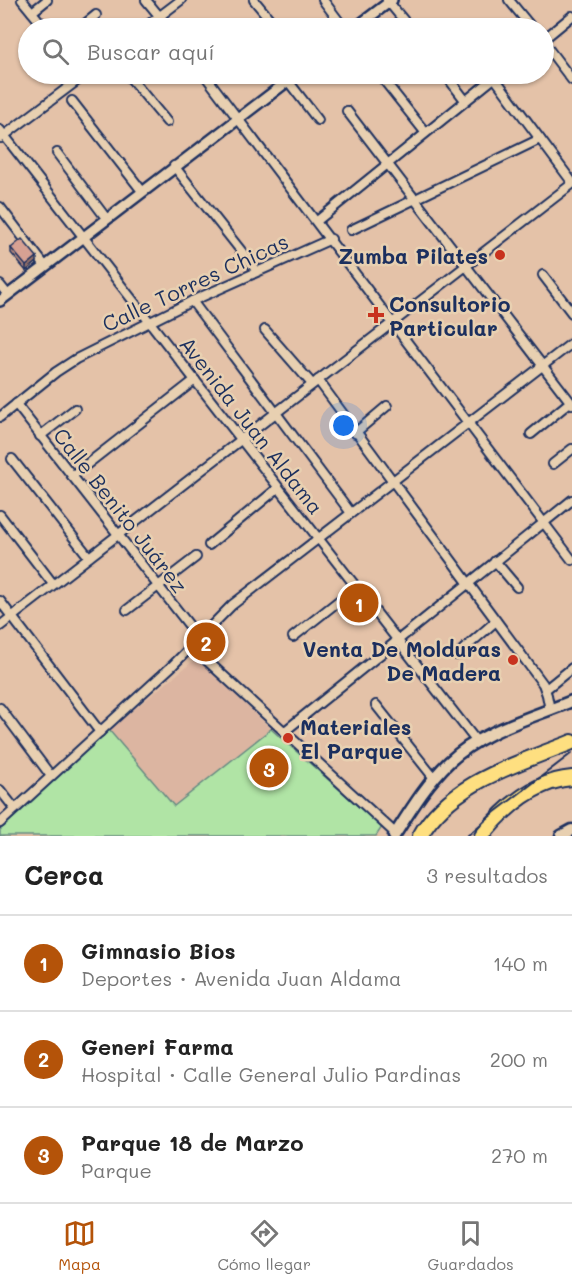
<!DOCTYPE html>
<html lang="es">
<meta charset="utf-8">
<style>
:root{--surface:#fff;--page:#f6f6f6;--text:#222;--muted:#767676;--line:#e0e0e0;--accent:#b45309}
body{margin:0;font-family:Mali,sans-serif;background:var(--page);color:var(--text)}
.you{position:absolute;left:344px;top:426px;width:21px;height:21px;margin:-15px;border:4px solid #fff;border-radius:50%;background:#1a73e8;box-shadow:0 0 0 9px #1a73e833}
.badge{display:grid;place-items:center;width:39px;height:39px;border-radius:50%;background:var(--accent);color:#fff;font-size:20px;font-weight:700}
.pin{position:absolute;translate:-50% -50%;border:3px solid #fff;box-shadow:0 2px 6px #0006}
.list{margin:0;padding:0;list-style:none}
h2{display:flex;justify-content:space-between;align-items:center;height:78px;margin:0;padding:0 24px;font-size:26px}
h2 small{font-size:20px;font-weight:400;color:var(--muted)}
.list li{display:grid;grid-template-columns:39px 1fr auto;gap:18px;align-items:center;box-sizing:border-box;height:96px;padding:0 24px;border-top:2px solid var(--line)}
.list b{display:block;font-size:22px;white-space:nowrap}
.list p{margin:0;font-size:20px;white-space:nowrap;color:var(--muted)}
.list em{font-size:20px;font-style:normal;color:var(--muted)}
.icon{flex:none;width:33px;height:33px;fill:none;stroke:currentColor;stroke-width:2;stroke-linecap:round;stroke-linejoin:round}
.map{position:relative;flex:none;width:572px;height:836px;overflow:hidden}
.search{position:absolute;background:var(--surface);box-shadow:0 2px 4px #0004;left:18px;right:18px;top:18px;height:66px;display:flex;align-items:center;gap:15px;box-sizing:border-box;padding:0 21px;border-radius:33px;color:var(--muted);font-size:22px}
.sheet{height:366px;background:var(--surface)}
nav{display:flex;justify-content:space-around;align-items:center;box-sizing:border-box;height:84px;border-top:2px solid var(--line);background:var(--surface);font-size:16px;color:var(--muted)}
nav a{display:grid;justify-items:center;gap:3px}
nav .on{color:var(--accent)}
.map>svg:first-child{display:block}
.built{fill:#dcb5a1}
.green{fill:#b0e4a5;stroke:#668a82;stroke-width:1.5}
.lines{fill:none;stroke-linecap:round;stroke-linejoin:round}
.minor-casing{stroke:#1b2f5e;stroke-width:12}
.tertiary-casing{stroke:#1b2f5e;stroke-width:14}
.secondary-casing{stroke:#1b2f5e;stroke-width:15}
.trunk-casing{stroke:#1b2f5e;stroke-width:18}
.minor{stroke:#e8d0b1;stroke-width:8}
.tertiary{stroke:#e8d0b1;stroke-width:9}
.secondary{stroke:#e8d0b1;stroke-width:10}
.trunk{stroke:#fedf80;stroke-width:14}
.rail{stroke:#1b2f5e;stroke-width:2}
.wall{fill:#b98a7e;stroke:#1b2f5e;stroke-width:1.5}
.shaded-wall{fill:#967167;stroke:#1b2f5e;stroke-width:1.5}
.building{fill:#d7a193;stroke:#1b2f5e;stroke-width:1.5}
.poi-dot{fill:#c8321e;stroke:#e8d0b1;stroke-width:2}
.labels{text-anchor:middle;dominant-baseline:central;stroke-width:5;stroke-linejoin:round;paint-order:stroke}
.poi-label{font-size:21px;font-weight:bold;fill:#1b2f5e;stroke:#e8d0b1;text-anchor:end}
.street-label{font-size:21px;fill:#1b2f5e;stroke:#e8d0b1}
</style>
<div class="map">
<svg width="572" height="836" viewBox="0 0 572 836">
<rect width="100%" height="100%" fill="#e4c2a8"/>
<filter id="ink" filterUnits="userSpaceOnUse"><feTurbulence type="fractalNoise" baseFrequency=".0167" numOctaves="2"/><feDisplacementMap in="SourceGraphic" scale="12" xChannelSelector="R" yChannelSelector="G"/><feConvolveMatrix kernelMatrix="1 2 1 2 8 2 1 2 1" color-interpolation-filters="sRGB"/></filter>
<g filter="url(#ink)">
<!-- built -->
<path class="built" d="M197,658L271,729L174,806L109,730Z"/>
<!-- green -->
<path class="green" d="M271,729L382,827L376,836H0V830L109,730L174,806Z"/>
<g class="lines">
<!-- minor casing -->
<g class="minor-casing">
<g id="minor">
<path d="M22,0L45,28"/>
<path d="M146,0L169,28"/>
<path d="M254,0L277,28"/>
<path d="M323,0L344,28"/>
<path d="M387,0L410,28"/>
<path d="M509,0L532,28"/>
<path d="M32,12L47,0"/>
<path d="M80,28L96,15"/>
<path d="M144,28L181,0"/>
<path d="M544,39L572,16"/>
<path d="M544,43L572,80"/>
<path d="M127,74L167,122"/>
<path d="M204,74L572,560"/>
<path d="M379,74L425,132"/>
<path d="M445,74L465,100"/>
<path d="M494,77L572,182"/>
<path d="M288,81L318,120"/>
<path d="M72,101L142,191"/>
<path d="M347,111L572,404"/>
<path d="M0,130L477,742"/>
<path d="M1,138L86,74"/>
<path d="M57,153L106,218"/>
<path d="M174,166L257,271"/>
<path d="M0,207L45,266"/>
<path d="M317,221L499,74"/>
<path d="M351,230L540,139"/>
<path d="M543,275L572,313"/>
<path d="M0,285L8,295"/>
<path d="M192,301L351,513"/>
<path d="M265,330L312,384"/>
<path d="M318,380L543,684L547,695L550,710"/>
<path d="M16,404L199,638"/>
<path d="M0,417L56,372L76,359L192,301L331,239"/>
<path d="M355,433L387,406"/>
<path d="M531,434L570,402"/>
<path d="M40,436L75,409"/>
<path d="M12,459L89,557"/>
<path d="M553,464L572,449"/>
<path d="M72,476L195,380"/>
<path d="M0,515L53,584"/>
<path d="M209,545L278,488"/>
<path d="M495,561L517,587"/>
<path d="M0,601L100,732"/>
<path d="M127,610L196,557"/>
<path d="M0,626L572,184"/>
<path d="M293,637L355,588"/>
<path d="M191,646L395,833"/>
<path d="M457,655L496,621"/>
<path d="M546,689L572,668"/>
<path d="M376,705L434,778"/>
<path d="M0,708L51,776"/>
<path d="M285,731L572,500"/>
<path d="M0,790L15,809"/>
<path d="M0,823L172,666L232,605L572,343"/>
</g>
</g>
<!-- tertiary casing -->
<g class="tertiary-casing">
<g id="tertiary">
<path d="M355,28L392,0"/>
<path d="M0,301L297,74"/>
</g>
</g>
<!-- secondary casing -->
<g class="secondary-casing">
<g id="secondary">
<path d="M394,836C410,811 427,783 449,762C481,731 531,718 572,701"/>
<path d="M561,836L572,830"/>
</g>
</g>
<!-- trunk casing -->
<g class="trunk-casing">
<g id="trunk">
<path d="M420,836C450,782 518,764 572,742"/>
<path d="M482,836C505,807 534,781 572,778"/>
</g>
</g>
<!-- minor -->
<use href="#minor" class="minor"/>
<!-- tertiary -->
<use href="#tertiary" class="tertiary"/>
<!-- secondary -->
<use href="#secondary" class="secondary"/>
<!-- trunk -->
<use href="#trunk" class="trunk"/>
<!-- rail -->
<path class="rail" d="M467,836L495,812L572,753"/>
</g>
<!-- wall -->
<path class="wall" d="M11,248L37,262L26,271L11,253Z"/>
<!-- shaded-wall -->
<path class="shaded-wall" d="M37,257V262L26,271V266Z"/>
<!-- building -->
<path class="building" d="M22,239L37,257L26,266L11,248Z"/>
</g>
<!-- markers -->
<g class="poi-dot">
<circle cx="500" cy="255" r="6"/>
<path d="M373 306h6v6h6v6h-6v6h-6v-6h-6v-6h6z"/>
<circle cx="513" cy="660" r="6"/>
<circle cx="288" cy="738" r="6"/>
</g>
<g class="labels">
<!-- poi labels -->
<g class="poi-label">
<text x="488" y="255">Zumba Pilates</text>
<text x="389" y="303" text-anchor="start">Consultorio<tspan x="389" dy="24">Particular</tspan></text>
<text x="501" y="648">Venta De Molduras<tspan x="501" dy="24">De Madera</tspan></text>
<text x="300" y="726" text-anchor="start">Materiales<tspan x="300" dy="24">El Parque</tspan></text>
</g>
<!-- street labels -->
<g class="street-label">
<text transform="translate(195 282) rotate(-25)">Calle Torres Chicas</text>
<text transform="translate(252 425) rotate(52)">Avenida Juan Aldama</text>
<text transform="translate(121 510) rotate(52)">Calle Benito Juárez</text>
</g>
</g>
</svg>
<div class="you"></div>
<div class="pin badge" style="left:359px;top:603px">1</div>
<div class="pin badge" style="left:206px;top:642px">2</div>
<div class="pin badge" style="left:269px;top:768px">3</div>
<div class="search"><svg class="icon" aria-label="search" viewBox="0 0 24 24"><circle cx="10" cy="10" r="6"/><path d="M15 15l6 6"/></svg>Buscar aquí</div>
</div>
<section class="sheet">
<h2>Cerca<small>3 resultados</small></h2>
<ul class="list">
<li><span class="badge">1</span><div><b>Gimnasio Bios</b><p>Deportes · Avenida Juan Aldama</p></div><em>140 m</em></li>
<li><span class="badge">2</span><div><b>Generi Farma</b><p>Hospital · Calle General Julio Pardinas</p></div><em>200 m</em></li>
<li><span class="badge">3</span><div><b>Parque 18 de Marzo</b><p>Parque</p></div><em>270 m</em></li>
</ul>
</section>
<nav>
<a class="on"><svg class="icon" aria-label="map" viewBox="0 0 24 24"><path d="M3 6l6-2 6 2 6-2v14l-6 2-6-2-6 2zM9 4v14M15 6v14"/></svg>Mapa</a>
<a><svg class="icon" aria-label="directions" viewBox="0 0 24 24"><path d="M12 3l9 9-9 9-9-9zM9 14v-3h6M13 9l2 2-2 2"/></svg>Cómo llegar</a>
<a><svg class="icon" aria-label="saved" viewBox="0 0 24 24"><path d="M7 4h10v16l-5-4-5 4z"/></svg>Guardados</a>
</nav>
